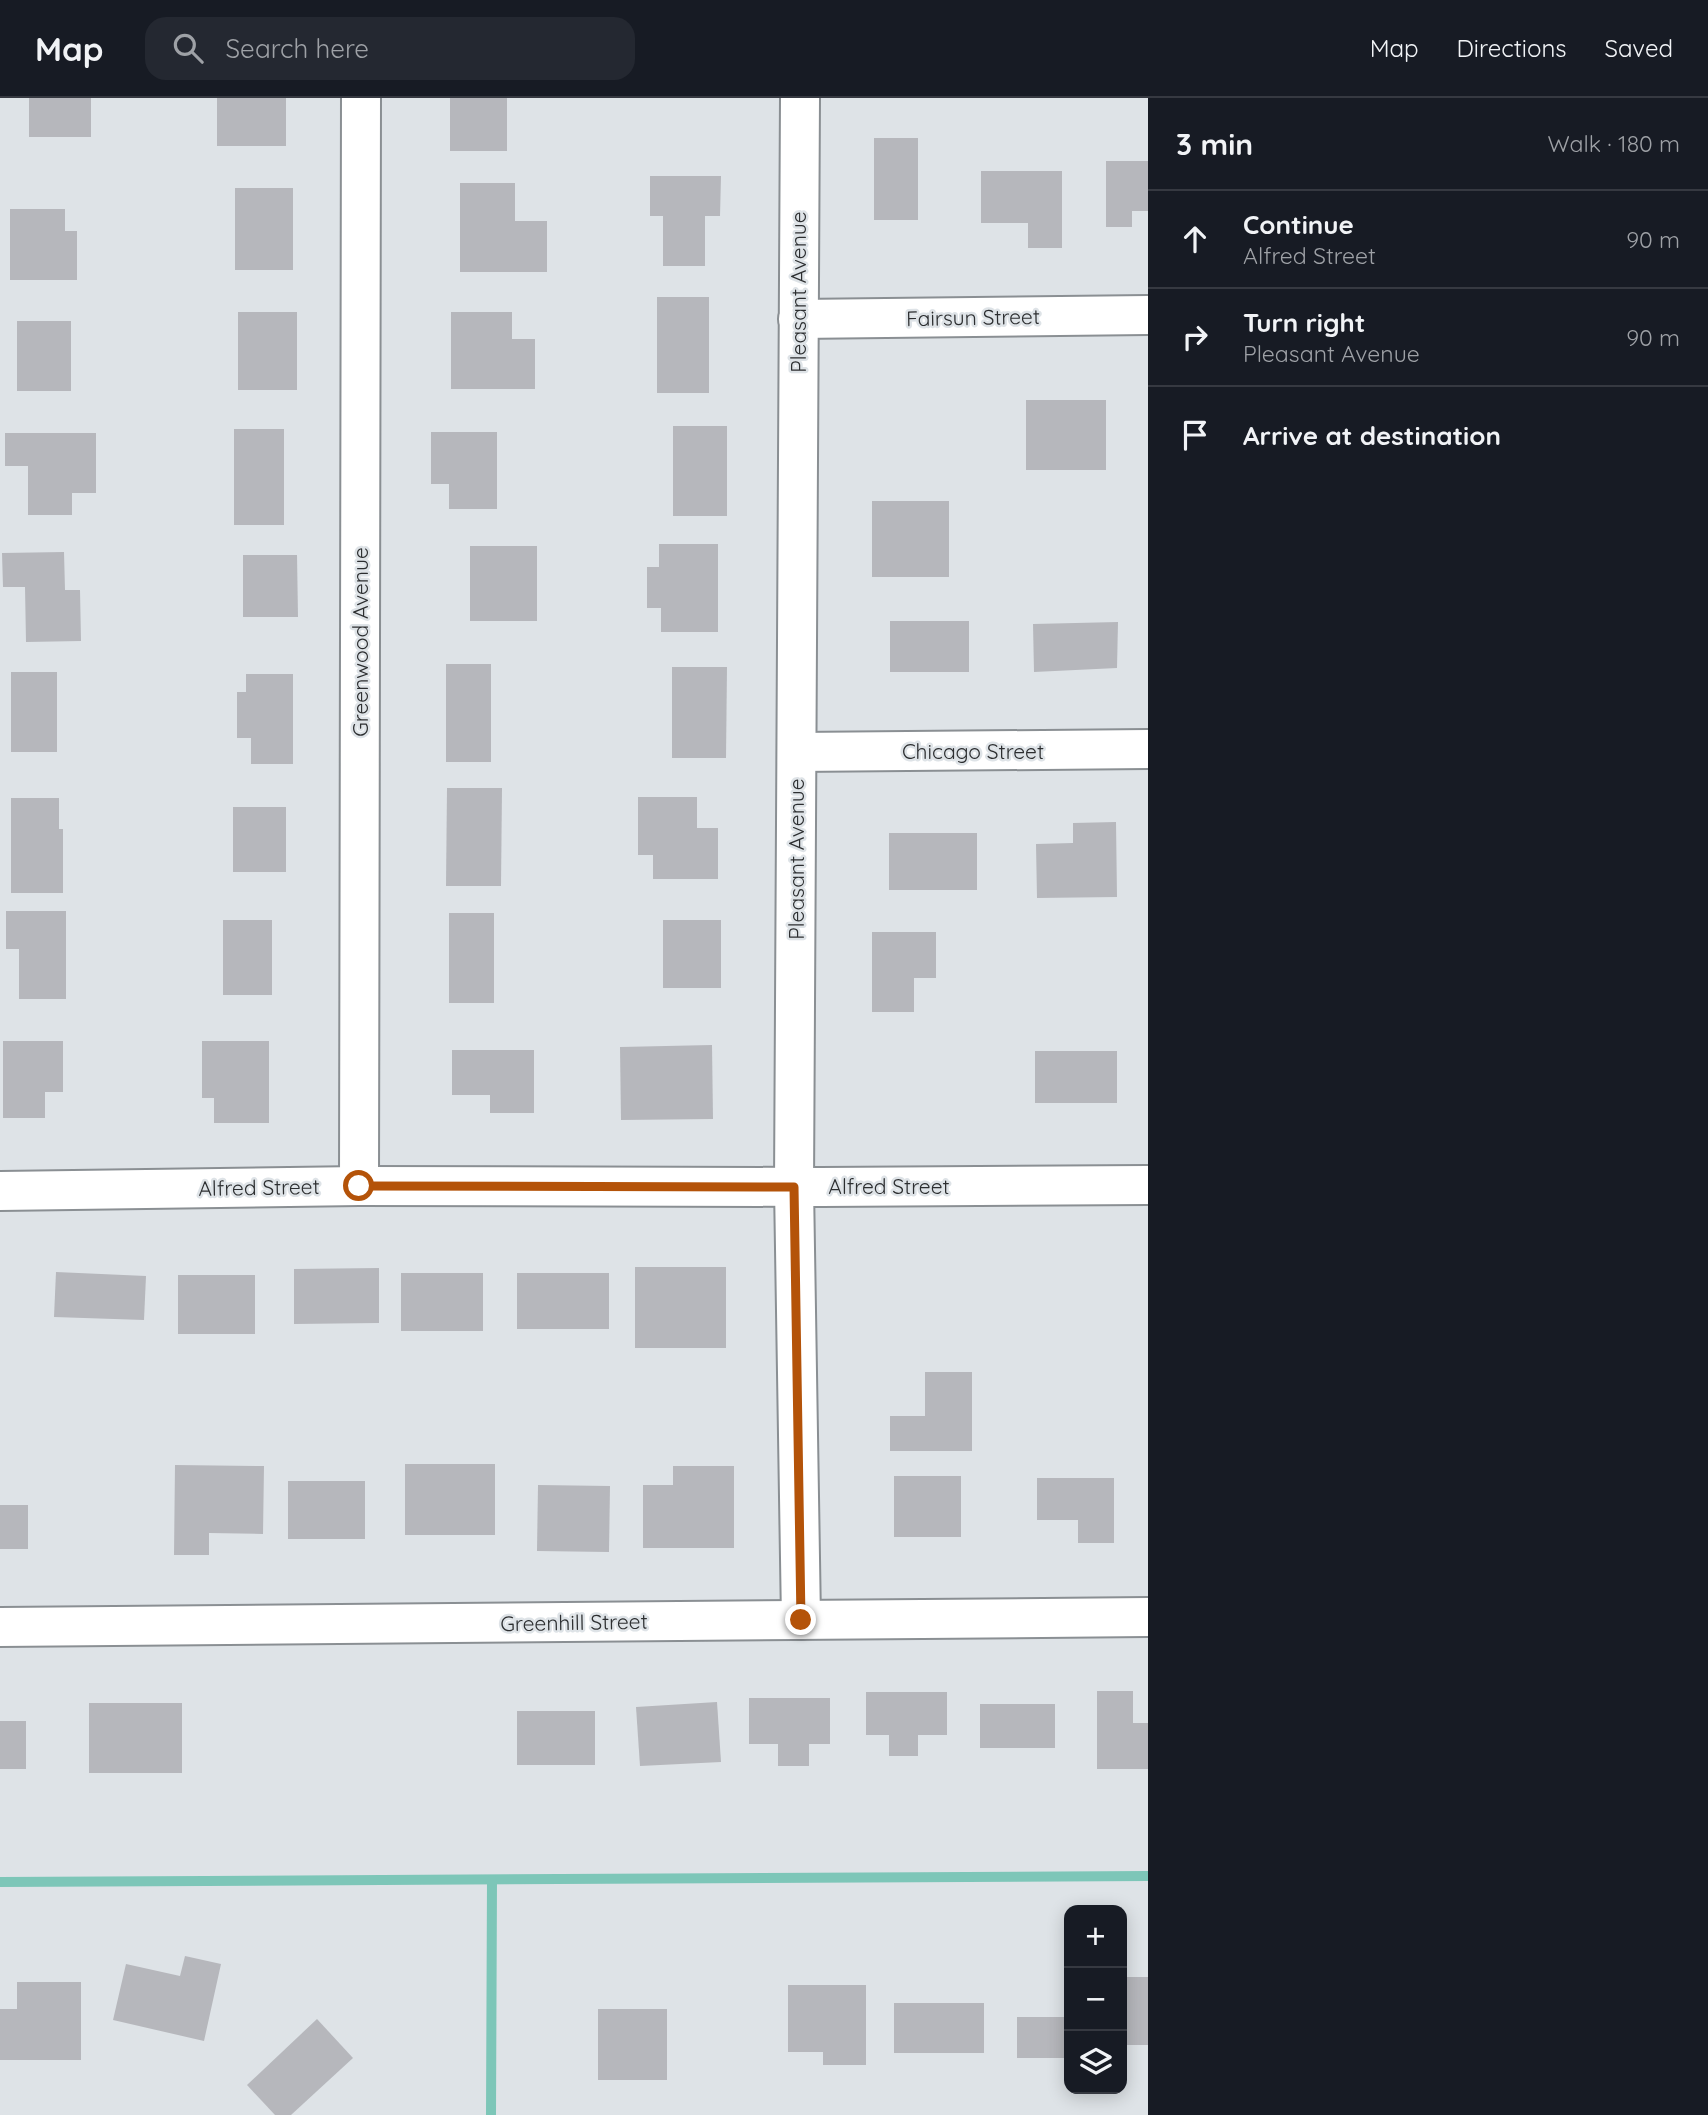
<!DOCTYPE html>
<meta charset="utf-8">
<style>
:root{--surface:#171b24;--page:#242831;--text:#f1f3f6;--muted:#9ea1a6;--line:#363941}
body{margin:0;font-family:Quicksand,sans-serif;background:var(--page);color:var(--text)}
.controls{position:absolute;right:21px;bottom:21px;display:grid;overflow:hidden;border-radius:14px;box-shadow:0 4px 18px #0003}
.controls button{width:63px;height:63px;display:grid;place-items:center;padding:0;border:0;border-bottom:2px solid var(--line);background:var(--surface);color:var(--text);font:35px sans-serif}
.stop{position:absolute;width:21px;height:21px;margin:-16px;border:5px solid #b45309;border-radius:50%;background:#fff}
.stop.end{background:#b45309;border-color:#fff;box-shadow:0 2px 7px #0008}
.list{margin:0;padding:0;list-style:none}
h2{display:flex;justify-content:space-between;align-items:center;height:91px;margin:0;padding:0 28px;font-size:30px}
h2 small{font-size:23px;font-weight:400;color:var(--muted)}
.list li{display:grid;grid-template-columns:46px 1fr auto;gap:21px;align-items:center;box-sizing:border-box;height:98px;padding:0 28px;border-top:2px solid var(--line)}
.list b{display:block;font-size:26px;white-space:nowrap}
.list p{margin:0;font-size:23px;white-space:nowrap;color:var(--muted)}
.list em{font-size:23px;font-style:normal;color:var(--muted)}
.icon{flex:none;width:38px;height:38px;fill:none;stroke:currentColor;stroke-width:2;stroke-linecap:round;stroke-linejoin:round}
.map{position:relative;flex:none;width:1148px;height:2017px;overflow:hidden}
header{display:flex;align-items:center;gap:42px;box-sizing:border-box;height:98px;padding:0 35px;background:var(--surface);border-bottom:2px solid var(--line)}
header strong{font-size:33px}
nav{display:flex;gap:38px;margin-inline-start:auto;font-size:24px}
.search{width:490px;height:63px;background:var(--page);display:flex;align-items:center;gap:18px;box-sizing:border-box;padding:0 24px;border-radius:21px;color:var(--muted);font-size:26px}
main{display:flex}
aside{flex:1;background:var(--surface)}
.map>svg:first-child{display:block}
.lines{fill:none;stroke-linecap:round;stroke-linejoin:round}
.stream{stroke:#7dc6b8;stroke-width:10}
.building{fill:#b6b7bc}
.minor-casing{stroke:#8a8f93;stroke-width:42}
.minor{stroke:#fff;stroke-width:38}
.route{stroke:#b45309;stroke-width:9}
.labels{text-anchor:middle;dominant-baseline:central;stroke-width:5;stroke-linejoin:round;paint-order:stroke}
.street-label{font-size:21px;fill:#2c2e30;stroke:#dee3e7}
</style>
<header>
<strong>Map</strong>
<div class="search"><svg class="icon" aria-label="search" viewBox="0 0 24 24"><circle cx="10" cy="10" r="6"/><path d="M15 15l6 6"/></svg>Search here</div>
<nav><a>Map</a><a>Directions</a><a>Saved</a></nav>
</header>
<main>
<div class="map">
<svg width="1148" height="2017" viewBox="0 0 1148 2017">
<rect width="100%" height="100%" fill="#dee3e7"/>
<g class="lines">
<!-- stream -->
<g class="stream">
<path d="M0,1784L1148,1778"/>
<path d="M491,2017L492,1782"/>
</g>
</g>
<!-- building -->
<g class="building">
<rect x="29" y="0" width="62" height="39"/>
<rect x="217" y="0" width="69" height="48"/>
<rect x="450" y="0" width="57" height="53"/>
<rect x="874" y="40" width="44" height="82"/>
<path d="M1106,63H1148V113H1132V129H1106Z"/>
<path d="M981,73H1062V150H1028V125H981Z"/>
<path d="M650,78H721L720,118H705V168H663V118H650Z"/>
<path d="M460,85H515V123H547V174H460Z"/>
<rect x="235" y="90" width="58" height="82"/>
<path d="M10,111H65V133H77V182H10Z"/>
<rect x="657" y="199" width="52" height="96"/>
<rect x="238" y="214" width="59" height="78"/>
<path d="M451,214H512V241H535V291H451Z"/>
<rect x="17" y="223" width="54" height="70"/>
<rect x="1026" y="302" width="80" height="70"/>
<rect x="673" y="328" width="54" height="90"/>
<rect x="234" y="331" width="50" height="96"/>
<path d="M431,334H497V411H449V386H431Z"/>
<path d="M5,335H96V395H72V417H28V368H5Z"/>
<rect x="872" y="403" width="77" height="76"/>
<path d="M659,446H718V534H661V510H647V469H659Z"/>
<rect x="470" y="448" width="67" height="75"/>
<path d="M64,454L65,492H80L81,543L26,544L25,489H3L2,455Z"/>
<path d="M243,457H297L298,519H243Z"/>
<rect x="890" y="523" width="79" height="51"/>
<path d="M1118,524L1117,570L1034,574L1033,526Z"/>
<rect x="446" y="566" width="45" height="98"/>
<path d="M672,569H727L726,660H672Z"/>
<rect x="11" y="574" width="46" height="80"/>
<path d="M246,576H293V666H251V640H237V594H246Z"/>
<path d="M447,690H502L501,788H446Z"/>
<path d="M638,699H697V730H718V781H653V757H638Z"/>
<path d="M11,700H59V731H63V795H11Z"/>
<rect x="233" y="709" width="53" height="65"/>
<path d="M1116,724L1117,799L1037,800L1036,746L1073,745V725Z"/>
<rect x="889" y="735" width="88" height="57"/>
<path d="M6,813H66V901H19V851H6Z"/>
<rect x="449" y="815" width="45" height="90"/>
<rect x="223" y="822" width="49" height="75"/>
<rect x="663" y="822" width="58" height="68"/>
<path d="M872,834H936V880H914V914H872Z"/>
<path d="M3,943H63V994H45V1020H3Z"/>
<path d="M202,943H269V1025H214V1000H202Z"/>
<path d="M712,947L713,1021L621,1022L620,949Z"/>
<path d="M452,952H534V1015H490V997H452Z"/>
<rect x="1035" y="953" width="82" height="52"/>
<rect x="635" y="1169" width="91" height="81"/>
<path d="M379,1170V1225L294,1226V1171Z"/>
<path d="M56,1174L146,1178L144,1222L54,1219Z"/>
<rect x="401" y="1175" width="82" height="58"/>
<rect x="517" y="1175" width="92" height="56"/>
<rect x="178" y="1177" width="77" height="59"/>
<path d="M925,1274H972V1353H890V1318H925Z"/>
<rect x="405" y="1366" width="90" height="71"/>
<path d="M175,1367L264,1368L263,1436L209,1435V1457H174Z"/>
<path d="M673,1368H734V1450H643V1387H673Z"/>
<rect x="894" y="1378" width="67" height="61"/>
<path d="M1037,1380H1114V1445H1078V1422H1037Z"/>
<rect x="288" y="1383" width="77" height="58"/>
<path d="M538,1387L610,1388L609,1454L537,1453Z"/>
<rect x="0" y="1407" width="28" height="44"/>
<path d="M1097,1593H1133V1625H1148V1671H1097Z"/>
<path d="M866,1594H947V1637H918V1658H889V1637H866Z"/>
<path d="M749,1600H830V1646H809V1668H778V1646H749Z"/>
<path d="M717,1604L721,1664L640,1668L636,1609Z"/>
<rect x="89" y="1605" width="93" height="70"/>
<rect x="980" y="1606" width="75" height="44"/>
<rect x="517" y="1613" width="78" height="54"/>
<rect x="0" y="1623" width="26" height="48"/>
<path d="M185,1858L221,1866L204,1943L113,1922L126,1866L180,1878Z"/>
<path d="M1124,1879H1148V1947H1123Z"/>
<path d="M17,1884H81V1962H0V1911H17Z"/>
<path d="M788,1887H866V1967H823V1954H788Z"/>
<rect x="894" y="1905" width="90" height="50"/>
<rect x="598" y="1911" width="69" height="71"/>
<rect x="1017" y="1919" width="52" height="41"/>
<path d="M317,1921L353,1960L291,2017H275L247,1987Z"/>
</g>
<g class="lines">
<!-- minor casing -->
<g class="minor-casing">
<g id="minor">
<path d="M800,0L794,1089L801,1522"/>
<path d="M798,221L1148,217"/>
<path d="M797,654L1148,651"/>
<path d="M359,1088L361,0"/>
<path d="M0,1093L359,1088L821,1089L1148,1087"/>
<path d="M0,1529L1148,1519"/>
</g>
</g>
<!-- minor -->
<use href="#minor" class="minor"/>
</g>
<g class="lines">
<!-- route -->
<path class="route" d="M359,1088L794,1089L801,1522"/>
</g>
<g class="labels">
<!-- street labels -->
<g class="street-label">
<text transform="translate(798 194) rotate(-90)">Pleasant Avenue</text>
<text transform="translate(973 219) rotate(-1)">Fairsun Street</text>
<text transform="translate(360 544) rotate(-90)">Greenwood Avenue</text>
<text x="973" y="653">Chicago Street</text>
<text transform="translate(796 761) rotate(-90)">Pleasant Avenue</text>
<text x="889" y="1088">Alfred Street</text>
<text transform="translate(259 1089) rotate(-1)">Alfred Street</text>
<text transform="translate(574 1524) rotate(-1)">Greenhill Street</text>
</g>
</g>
</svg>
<div class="controls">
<button>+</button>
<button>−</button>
<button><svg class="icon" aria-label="layers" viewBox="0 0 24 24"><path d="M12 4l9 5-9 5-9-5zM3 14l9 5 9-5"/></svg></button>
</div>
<div class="stop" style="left:359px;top:1088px"></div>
<div class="stop end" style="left:801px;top:1522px"></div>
</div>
<aside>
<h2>3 min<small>Walk · 180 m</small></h2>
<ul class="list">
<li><svg class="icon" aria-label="ahead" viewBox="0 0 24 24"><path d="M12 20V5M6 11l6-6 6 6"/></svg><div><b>Continue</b><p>Alfred Street</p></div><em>90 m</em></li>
<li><svg class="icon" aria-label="right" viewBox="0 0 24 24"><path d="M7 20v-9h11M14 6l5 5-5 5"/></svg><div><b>Turn right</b><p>Pleasant Avenue</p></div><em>90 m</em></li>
<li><svg class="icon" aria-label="arrive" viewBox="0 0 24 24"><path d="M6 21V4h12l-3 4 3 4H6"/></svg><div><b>Arrive at destination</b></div></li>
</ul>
</aside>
</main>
